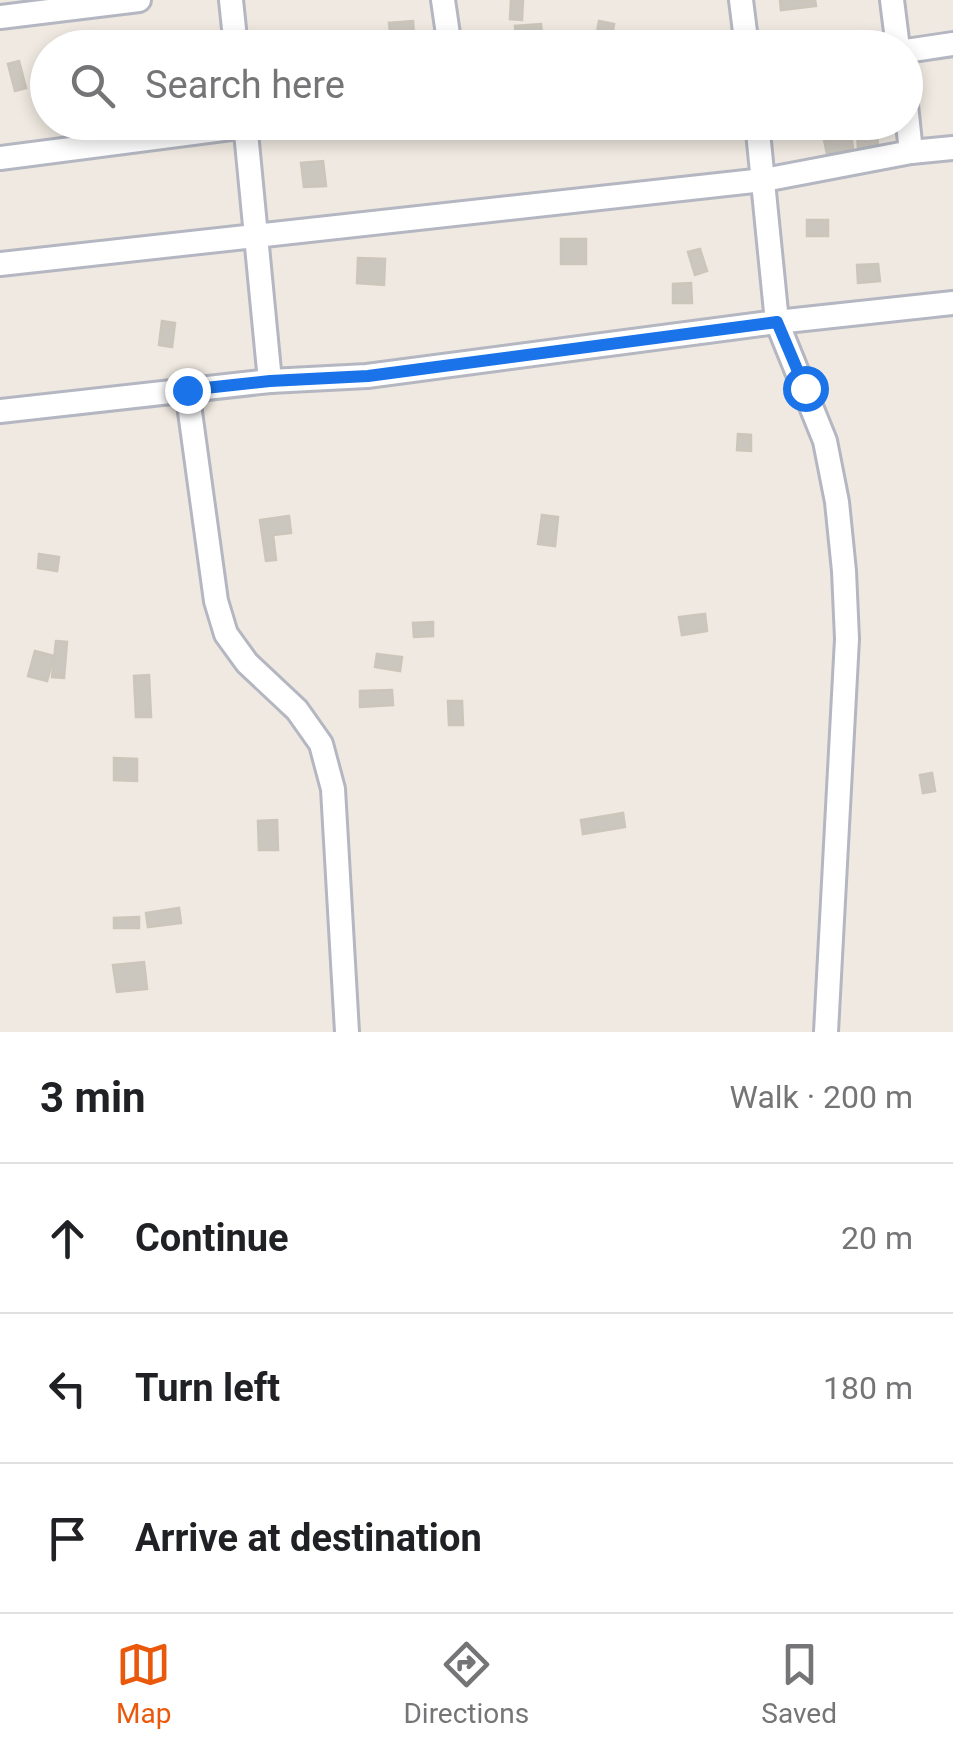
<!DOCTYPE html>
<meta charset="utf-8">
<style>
:root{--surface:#fff;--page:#f2f2f2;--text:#202124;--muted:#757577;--line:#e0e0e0;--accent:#ea580c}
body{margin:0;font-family:Roboto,sans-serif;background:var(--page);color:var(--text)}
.stop{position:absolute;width:30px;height:30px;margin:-22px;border:8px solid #1a73e8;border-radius:50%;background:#fff}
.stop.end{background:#1a73e8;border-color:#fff;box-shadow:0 2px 10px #0008}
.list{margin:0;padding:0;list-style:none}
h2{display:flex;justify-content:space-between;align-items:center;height:130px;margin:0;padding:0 40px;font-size:42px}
h2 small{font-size:32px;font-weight:400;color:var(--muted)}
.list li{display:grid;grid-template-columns:65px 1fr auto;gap:30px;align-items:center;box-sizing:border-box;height:150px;padding:0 40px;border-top:2px solid var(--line)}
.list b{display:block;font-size:38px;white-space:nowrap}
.list em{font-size:32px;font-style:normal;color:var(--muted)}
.icon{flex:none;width:55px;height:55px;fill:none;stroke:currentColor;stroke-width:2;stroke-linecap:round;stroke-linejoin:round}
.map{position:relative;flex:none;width:953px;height:1032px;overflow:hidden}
.search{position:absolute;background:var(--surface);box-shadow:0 5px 15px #0003;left:30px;right:30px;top:30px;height:110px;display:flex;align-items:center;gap:25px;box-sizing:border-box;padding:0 35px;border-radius:55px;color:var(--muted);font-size:38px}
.sheet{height:580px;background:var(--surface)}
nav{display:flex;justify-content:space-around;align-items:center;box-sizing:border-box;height:140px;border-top:2px solid var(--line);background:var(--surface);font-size:28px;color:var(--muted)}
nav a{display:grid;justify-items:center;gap:5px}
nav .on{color:var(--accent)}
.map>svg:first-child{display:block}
.building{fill:#cbc7bf;stroke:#cbc5ba;stroke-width:2.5}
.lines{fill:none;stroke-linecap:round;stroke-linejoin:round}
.minor-casing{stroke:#b4b7c1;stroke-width:28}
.minor{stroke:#fff;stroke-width:22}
.route{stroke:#1a73e8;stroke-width:12}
</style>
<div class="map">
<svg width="953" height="1032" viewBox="0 0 953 1032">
<rect width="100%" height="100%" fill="#efe9e1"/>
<!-- building -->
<g class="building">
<path d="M511,0H523L522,20L510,19Z"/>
<path d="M780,0H815L816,6L781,10Z"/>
<path d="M413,21L414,38L391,40L389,23Z"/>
<path d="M599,21L614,24L610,47L595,44Z"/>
<path d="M541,24L543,48H517L515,26Z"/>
<path d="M19,61L26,88L15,91L8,64Z"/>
<path d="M835,128L836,135L851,133L853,149L827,154L822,130Z"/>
<path d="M877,128L878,149L858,150L857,129Z"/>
<path d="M323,161L326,186L304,187L301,163Z"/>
<rect x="807" y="220" width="21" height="16"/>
<rect x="561" y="239" width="25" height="25"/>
<path d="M700,249L707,271L695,275L688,252Z"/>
<path d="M358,258L385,259L384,285L357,283Z"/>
<path d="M878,264L880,281L858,283L857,265Z"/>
<path d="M691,283L692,303H673V284Z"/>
<path d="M162,321L175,323L172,347L159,345Z"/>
<path d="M738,434L751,435V451L737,450Z"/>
<path d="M542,515L558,517L555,546L538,544Z"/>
<path d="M289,516L291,533L273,535L276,560L266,561L260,520Z"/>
<path d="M39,554L59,557L57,571L38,568Z"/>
<path d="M705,614L707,631L682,635L679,617Z"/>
<path d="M433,622V636L414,637L413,623Z"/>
<path d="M56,641L67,642L64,678L52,677Z"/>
<path d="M35,651L54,656L47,681L28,676Z"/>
<path d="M377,654L402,657L400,671L375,667Z"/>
<path d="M149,675L151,717H136L134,676Z"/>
<path d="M392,690L393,705L360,707V691Z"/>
<path d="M448,701H462L463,725H449Z"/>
<path d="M114,758L137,759V781L114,780Z"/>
<path d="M932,773L935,791L923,793L920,775Z"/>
<path d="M623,813L625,827L583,834L581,820Z"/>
<path d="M277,820L278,850H259L258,821Z"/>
<path d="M179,908L181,923L148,927L146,913Z"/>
<path d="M139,917V928H114V918Z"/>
<path d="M144,962L147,989L117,992L113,965Z"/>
</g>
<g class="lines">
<!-- minor casing -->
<g class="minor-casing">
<g id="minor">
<path d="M231,0L236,48"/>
<path d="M443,0L450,48"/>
<path d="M741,0L747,48"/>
<path d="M892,0L898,48"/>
<path d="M0,17L139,0"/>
<path d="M906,51L953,44"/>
<path d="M906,105L911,152"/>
<path d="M245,122L270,381"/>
<path d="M757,122L777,322L825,441L837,502L844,571L847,639L826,1032"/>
<path d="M0,158L279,122"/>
<path d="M0,264L764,180L911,152L953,148"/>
<path d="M187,390L216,601L226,634L247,663L297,710L321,744L333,789L347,1032"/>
<path d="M0,411L270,381L367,376L777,322L953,303"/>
</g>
</g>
<!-- minor -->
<use href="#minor" class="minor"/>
</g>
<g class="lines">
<!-- route -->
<path class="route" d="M187,390L270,381L368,376L777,322L805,388"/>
</g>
</svg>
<div class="stop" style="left:805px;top:388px"></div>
<div class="stop end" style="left:187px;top:390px"></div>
<div class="search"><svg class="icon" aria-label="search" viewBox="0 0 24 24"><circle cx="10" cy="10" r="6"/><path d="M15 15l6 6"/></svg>Search here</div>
</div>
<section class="sheet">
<h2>3 min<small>Walk · 200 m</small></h2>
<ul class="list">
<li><svg class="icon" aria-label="ahead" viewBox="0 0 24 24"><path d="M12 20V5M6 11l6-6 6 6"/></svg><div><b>Continue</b></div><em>20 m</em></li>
<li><svg class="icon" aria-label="left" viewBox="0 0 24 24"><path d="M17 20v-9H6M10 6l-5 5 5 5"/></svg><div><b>Turn left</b></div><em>180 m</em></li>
<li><svg class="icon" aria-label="arrive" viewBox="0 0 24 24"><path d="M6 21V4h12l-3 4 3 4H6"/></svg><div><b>Arrive at destination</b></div></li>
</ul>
</section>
<nav>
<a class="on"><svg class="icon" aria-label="map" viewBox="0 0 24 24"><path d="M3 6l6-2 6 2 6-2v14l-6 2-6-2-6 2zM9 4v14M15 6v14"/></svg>Map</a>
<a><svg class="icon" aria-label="directions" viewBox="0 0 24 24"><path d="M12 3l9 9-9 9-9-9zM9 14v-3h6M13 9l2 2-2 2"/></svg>Directions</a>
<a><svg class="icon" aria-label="saved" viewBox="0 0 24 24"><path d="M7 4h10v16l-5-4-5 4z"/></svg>Saved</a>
</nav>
